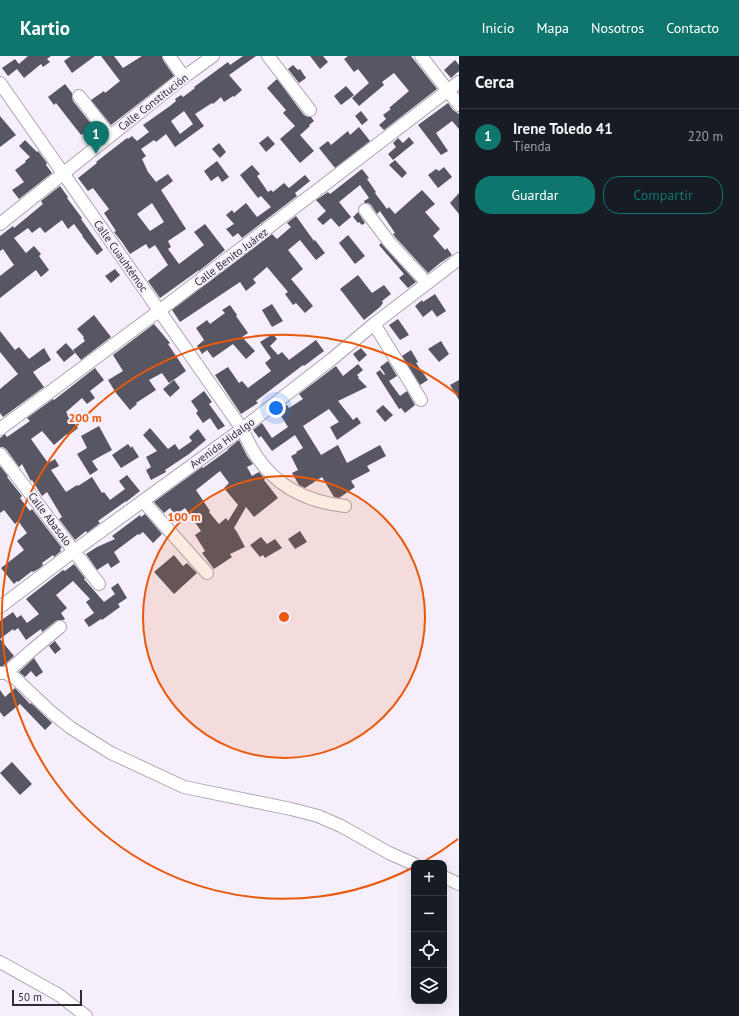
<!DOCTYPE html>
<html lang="es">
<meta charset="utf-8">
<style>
:root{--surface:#171b24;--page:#20242c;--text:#f1f3f6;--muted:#9ea1a6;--line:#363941;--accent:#0f766e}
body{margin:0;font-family:"PT Sans",sans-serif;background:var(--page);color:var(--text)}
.controls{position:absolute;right:12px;bottom:12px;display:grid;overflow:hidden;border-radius:8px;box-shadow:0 4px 16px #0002}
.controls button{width:36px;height:36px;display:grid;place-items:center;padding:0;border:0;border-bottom:1px solid var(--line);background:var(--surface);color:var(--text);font:20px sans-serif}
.scale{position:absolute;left:12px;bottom:10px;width:70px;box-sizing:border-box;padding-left:4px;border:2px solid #2f2c31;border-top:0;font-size:11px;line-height:14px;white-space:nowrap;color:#2f2c31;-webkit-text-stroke:3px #f6eefb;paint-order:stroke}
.you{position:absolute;left:276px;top:352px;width:14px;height:14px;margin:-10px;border:3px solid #fff;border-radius:50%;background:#1a73e8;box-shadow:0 0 0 6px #1a73e833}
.badge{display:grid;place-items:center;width:26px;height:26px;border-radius:50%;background:var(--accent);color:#fff;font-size:13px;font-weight:700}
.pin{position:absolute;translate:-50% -33px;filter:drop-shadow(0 1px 2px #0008)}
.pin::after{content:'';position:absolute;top:21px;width:14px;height:12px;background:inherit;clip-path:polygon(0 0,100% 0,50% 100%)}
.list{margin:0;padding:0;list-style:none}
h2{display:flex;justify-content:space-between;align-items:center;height:52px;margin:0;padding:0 16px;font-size:17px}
h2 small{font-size:13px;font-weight:400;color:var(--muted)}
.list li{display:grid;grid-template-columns:26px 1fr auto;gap:12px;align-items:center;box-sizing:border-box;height:56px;padding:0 16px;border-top:1px solid var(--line)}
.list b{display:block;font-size:15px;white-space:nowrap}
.list p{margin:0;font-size:13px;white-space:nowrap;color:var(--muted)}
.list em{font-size:13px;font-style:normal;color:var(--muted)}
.actions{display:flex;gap:8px;padding:12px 16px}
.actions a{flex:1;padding:9px 0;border:1px solid var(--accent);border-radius:16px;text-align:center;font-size:14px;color:var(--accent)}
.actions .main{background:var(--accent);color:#fff}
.icon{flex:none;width:22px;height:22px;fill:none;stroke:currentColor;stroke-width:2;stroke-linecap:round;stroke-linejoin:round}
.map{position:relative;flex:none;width:459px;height:960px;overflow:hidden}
header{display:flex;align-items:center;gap:24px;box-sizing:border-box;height:56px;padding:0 20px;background:var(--accent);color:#fff}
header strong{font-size:19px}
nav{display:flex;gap:22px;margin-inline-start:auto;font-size:14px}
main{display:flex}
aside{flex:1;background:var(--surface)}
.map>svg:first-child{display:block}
.building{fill:#575662;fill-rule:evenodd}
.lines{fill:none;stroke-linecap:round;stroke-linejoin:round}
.minor-casing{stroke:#ada6b2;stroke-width:14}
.minor{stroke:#fff;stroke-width:12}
.ring{fill:none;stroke:#e8590c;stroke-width:2}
.labels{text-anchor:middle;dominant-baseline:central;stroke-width:4;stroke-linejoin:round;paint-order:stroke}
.street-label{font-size:11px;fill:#2f2c31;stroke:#f6eefb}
.centre{fill:#e8590c;stroke:#f6eefb;stroke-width:2}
.ring-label{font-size:12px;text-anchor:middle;font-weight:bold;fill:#e8590c;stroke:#f6eefb;stroke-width:4;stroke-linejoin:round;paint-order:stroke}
</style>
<header>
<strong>Kartio</strong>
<nav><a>Inicio</a><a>Mapa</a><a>Nosotros</a><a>Contacto</a></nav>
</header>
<main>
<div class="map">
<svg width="459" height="960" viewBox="0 0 459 960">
<rect width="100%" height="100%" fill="#f6eefb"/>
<!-- building -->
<g class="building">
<path d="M28,0H51L47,3L50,6L43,11L41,8L24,22L17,13L8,20L2,12L15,3L19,8Z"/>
<path d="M71,0H95L72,17L64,5Z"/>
<path d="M101,0H114L123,12L142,0H162L163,4L174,20L111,69L91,44L104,35L105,37L120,25Z"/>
<path d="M243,0H256L229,19L242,34L234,41L233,40L224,46L221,41L213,48L212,47L195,58L204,70L175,91L166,78L156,86L154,84L141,93L146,100L142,103L148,116L156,126L168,118L173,125L161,134L186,173L168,185L171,191L168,193L179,208L204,189L194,176L205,168L225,194L199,215V214L160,242L148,225L168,209L155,189L149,193L146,188L130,198L122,186L114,176L116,175L104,157L109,153L93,132L88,135L78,122L97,107L96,106L127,82L128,83L132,80L137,85L149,76L143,69L170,50L176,45L175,43L181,39L183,41L195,32L194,31L228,6L230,9ZM184,55L193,68L180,78L171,65ZM152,147L164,166L150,175L137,158Z"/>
<path d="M310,0H323L328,6L320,13Z"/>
<path d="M348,0H411L437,33L384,74L379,69L386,63L383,59L391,53L389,52L409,35L394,17L382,26L384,29L359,50L352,42L369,27L358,13L354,16L344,3Z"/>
<path d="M455,4L459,9V15L451,22L444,14Z"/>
<path d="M293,9L298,14L300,13L306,22L299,27L288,13Z"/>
<path d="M277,23L304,59L308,61H311L314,65L309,69L310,70L300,79L314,95L300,107L280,83L295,70L283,57L286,54L267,32Z"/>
<path d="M65,28L72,37V41L73,45L100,79L95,82L88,74L81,79L56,47L54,49L48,41Z"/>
<path d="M346,30L354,39L341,49L334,40Z"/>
<path d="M448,47L453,54L459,58V73L452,65L436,77L448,95L441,99L418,69Z"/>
<path d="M361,55L368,64L362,69L355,60Z"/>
<path d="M0,60L16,79L0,91Z"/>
<path d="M359,71L370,85L335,112L319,92L328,85L331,89L348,75L350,79Z"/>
<path d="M268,80L275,88L266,96L259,87Z"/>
<path d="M409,81L414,87L393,104L388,98L396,91L393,87L398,82L403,87Z"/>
<path d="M25,84L37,96L38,95L47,107L46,109L52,117L19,143L12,134L24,126L15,114L26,106L25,105L30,101L19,90Z"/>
<path d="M219,87L226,96L220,102L212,93Z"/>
<path d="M395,104L407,117L402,122L389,109Z"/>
<path d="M217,105L229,121L222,126L218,120L211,125L204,115Z"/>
<path d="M252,109L260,118L257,120L268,136L271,134L273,136L284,127L289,132L305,119L310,125L295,137L297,140L242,182L238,177L233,181L226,173L234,168L226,159L232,154L234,157L246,147L257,161L271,151L261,140L258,142L240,119Z"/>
<path d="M444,111L452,121L438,132L428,119L436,113L439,115Z"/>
<path d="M362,113L369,122L367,123L376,136L375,137L387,153L389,151L395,158L422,134L435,148L425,156L440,173L433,180L445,194L447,192L452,199L440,207L428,217L396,182L393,178L395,177L380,155L377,158L371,149L368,147H365L364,145L369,142L360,129L339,146L351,161L339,171L331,162L323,169L317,163L326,155L316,144L328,136L330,138Z"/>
<path d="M60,130L68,141L67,142L82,162L81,163L103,194L97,199L82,180H83L74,168L68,173L62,164L45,177L40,171L32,177L28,172L14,182L26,197L34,190L41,198L39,200L49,214L41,221L36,214L0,242V220L14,209L3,193L0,195V180L13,170L14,172L43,148L41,145Z"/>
<path d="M459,137V158L450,147Z"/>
<path d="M358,156L365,167L362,169L359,166L358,167L353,161Z"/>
<path d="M296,160L314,185L315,184L325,197L316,204L300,184L288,194L303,213L291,223L305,240L313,250L305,257L296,247L293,249L285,238L288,236L267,211L253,223L256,227L246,235L240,226L180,266L172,254L272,178L277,183L291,171L287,167Z"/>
<path d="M348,179L365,200L355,208L339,187Z"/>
<path d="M381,187L416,226L408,232L399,222L404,218L379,189Z"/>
<path d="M115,213L120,219L111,227L105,220Z"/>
<path d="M358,219L372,237L384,229L391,238L382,245L383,247L380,251L364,264L340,233Z"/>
<path d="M435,238L446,255L437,261L432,254L423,261L415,250L422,244L423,246Z"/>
<path d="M272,248L283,265L272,271L262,254Z"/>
<path d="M230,249L237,259L236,260L248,277L242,281L255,295L246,303L233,288L213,302L207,294L202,298L197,290L204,284L196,272L207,264L210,268L225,257L222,254Z"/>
<path d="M94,259L111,281L81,304L73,294L85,285L83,282L84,281L77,273Z"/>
<path d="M398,263L409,279L400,284L389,269Z"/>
<path d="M154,268L170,287L168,288L186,315L169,327L162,317L149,324L156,334L136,347L137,348L130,354L116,337L108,324L123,315L113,299Z"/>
<path d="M0,275L15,294L19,291L29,303L44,292L51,304L33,316L44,331L3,361L0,357V333L18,318L0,296Z"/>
<path d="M273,278L277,283L270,290L278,299L282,296L289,304L316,284L324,295L304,310L303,309L256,345L258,347L241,358L215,319L228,311L239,327L242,325L248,332L271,315L265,307L271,302L260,286Z"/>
<path d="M441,285L449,298L439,306L428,293Z"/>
<path d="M66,287L75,297L64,306L56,296Z"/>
<path d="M361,292L367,299L359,306L353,298Z"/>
<path d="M411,294L418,306L416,307L428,324L420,329L402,300Z"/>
<path d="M388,305L397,320L389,325L400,340L407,335L415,349L405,357L401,352L399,353L376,317L380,314L384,319L385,318L380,311Z"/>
<path d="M358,308L363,314L357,319L359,321L358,322L367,331L338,345L353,364L357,361L361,367L337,384L330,371L339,366L329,353L303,370L321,399L338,389L347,407L380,389L386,400L367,410L370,415L351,425L355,431L339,442L334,441L322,421L305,432L299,429L292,417L298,414L291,400L297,397L296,396L303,392L295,379L272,395L261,380L259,382L253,374L262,367L272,382L288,371L278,355L287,349L289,352L303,343L299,338L336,310L343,320Z"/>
<path d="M95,312L104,324L90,335L95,342L87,348L82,342L66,356L78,372L68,380L67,378L54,389L42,375L31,383L48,407L55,403L59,410L51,414L66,436L77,429L78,430L92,421L102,437L104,436L110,444L125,433L119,425L127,419L140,435L126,446V445L98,465L100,467L87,477L86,475L75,484L59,463L62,461L47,436L42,440L32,424L31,425L22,408L19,411L6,393L3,391H0V382L5,378L7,381L30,365L27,362L53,343L54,344Z"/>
<path d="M174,324L180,332L170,341L163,333Z"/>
<path d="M459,324V344L450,329Z"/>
<path d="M204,335L212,346L209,348L225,370L218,374L210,362L203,367L196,357L198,355L191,345Z"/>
<path d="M383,349L393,359L385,366L376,355Z"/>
<path d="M99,370L112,394L92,405L98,414L90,419L77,398L87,392L81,380Z"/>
<path d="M150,372L168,393L175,388L179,394L192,385L189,381L198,373L206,384L189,398L165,414L166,416L151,424L146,414L151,411L146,401L157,395L143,379Z"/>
<path d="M239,384L247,400L253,408L247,411L252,420L259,416L265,423L264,424L278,442L254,461L246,451L234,472L237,476L245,491L230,498L232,501L214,513L202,497L205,495L195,479L201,475L185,452L175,459L170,452L164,457L154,446L202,411L203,412L228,394V393ZM220,415L229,427L224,432L238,449L228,465L226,462L219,468L209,456L210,455L196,434Z"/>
<path d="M128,388L131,392L132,390L139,401L121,412L112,399Z"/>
<path d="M0,410L8,420L7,421L22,440L20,442L30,455L32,453L62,492L60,493L61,495L54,501L53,499L42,507L43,509L40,512L33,516L32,515L18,526L17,525L14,528L1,512L24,494L17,485L27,477L18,465L15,468L4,454L0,457Z"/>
<path d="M145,458L162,478L153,487L143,476L139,479L138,478L114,496L120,506L111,512L108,507L97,514L86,498L97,491L115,483L112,480L140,459L141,461Z"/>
<path d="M300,475L307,486L295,493L288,483Z"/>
<path d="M261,481L267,488L275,483L282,492L265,502L263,499L260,501L250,489Z"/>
<path d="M174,499L183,510L187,507L197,517L174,538L154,516Z"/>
<path d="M74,508L85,522L84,523L104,546L115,538L111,532L118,527L127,542L118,548L120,551L102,564L101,563L89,571L84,564L94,557L86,546L90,543L73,525L56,539L67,552L61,557L65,563L63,564H59L56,565L42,576L41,573L26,584L18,572L14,575L13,573L0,583L14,600L3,610H0V565L13,556L17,562L21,559L27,567L39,558L26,543L63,514L65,515Z"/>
<path d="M55,585L61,593L55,598L49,590Z"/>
<path d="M34,602L43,616L36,621L31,615L25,621L19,616Z"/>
<path d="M15,632L30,648L31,647L52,667L45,674L20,648L4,661L0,656V634L5,641Z"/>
<path d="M12,706L32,728L20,739L0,717Z"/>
</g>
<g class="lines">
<!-- minor casing -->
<g class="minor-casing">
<g id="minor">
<path d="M169,0L184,21"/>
<path d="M268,0L310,54"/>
<path d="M421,0L459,49"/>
<path d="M0,27L242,373C246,381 250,390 255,398C276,431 307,446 345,450"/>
<path d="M79,40L110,80"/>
<path d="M365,154L390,187L427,227"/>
<path d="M0,168L184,21L213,0"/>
<path d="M374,268L421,344"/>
<path d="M0,373L159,255L459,26"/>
<path d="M0,398L99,528"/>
<path d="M143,445L207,517"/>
<path d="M0,551L74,495L242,373L332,303L374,268L459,203"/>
<path d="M0,617H6L16,623L51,656L71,672L111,697L184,731L291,753L318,760L341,770L389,797L414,808"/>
<path d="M6,617L31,595L60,571"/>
<path d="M444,821L459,828"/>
<path d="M0,906L59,939L86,960"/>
</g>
</g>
<!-- minor -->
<use href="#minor" class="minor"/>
</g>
<!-- distance rings -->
<circle cx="284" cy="561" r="141" fill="#e8590c" fill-opacity=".12"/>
<g class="ring">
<circle cx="284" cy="561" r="141"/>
<path d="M458 783A282 282 0 0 1 423 806M412 812A282 282 0 1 1 458 339"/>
</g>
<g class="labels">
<!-- street labels -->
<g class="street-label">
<text transform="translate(153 46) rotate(-38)">Calle Constitución</text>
<text transform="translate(121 200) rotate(55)">Calle Cuauhtémoc</text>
<text transform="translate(231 201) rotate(-37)">Calle Benito Juárez</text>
<text transform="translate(222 387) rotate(-36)">Avenida Hidalgo</text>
<text transform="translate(50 463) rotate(53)">Calle Abasolo</text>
</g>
</g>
<circle cx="284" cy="561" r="6" class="centre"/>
<g class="ring-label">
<text x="85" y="366">200 m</text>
<text x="184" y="465">100 m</text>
</g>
</svg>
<div class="controls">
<button>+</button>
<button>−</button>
<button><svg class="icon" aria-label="locate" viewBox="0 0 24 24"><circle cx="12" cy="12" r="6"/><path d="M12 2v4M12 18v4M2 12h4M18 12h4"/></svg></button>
<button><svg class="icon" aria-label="layers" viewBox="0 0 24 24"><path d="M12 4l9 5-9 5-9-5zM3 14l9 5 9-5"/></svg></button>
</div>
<div class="scale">50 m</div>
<div class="you"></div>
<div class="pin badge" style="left:96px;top:98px">1</div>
</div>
<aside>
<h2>Cerca<small></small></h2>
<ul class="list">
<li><span class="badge">1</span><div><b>Irene Toledo 41</b><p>Tienda</p></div><em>220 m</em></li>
</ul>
<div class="actions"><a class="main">Guardar</a><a>Compartir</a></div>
</aside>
</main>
